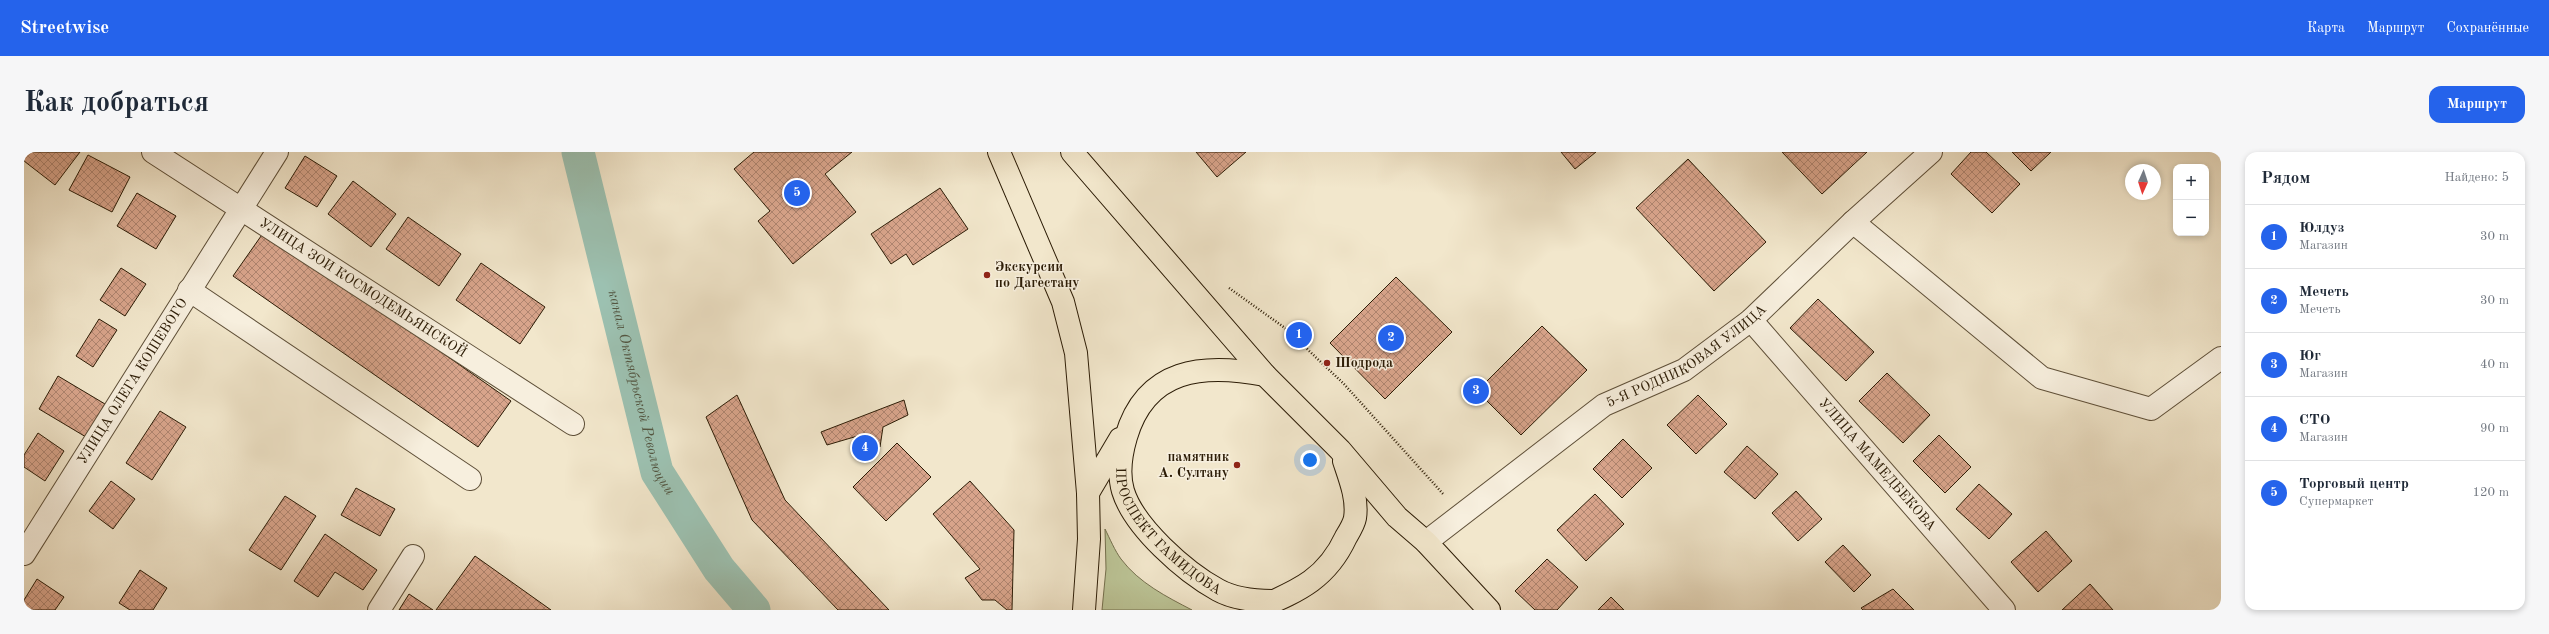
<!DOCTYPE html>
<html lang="ru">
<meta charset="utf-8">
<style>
:root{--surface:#fff;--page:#f6f6f7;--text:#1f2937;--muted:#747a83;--line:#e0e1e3;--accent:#2563eb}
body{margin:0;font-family:"Old Standard TT",serif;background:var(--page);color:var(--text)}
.controls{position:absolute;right:12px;top:12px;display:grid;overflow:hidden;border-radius:8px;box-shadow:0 2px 6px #0003}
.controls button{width:36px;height:36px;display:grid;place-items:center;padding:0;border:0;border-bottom:1px solid var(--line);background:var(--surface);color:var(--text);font:20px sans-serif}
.compass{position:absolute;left:2101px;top:12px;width:36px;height:36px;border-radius:50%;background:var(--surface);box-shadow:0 2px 6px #0003;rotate:183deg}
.you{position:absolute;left:1286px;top:308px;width:14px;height:14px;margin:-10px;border:3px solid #fff;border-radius:50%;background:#1a73e8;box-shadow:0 0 0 6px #1a73e833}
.badge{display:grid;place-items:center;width:26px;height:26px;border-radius:50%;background:var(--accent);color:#fff;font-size:13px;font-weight:700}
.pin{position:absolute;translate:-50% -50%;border:2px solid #fff;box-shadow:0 1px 4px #0006}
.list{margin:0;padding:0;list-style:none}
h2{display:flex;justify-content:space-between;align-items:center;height:52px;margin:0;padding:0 16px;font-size:17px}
h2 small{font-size:13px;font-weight:400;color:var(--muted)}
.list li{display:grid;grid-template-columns:26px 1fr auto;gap:12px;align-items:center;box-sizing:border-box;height:64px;padding:0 16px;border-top:1px solid var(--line)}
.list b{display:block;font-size:15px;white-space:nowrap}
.list p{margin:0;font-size:13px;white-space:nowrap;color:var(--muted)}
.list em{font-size:13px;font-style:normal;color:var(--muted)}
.map{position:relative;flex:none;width:2197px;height:458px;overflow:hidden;border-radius:12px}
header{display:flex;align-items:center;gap:24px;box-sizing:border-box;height:56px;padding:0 20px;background:var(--accent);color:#fff}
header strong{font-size:19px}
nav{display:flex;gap:22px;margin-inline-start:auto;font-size:14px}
.intro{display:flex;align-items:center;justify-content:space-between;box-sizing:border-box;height:96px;padding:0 24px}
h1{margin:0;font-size:28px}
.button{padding:10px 18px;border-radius:12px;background:var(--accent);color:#fff;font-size:14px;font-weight:700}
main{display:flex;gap:24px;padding:0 24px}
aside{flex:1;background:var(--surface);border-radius:12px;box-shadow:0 2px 6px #0003}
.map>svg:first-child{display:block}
.green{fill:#bcc597;stroke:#74704e}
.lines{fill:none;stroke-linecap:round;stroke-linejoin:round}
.canal{stroke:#9cc1b1;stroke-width:33}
.building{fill:url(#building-cross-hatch);stroke:#2c1c06}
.minor-casing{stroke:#5e4f38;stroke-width:24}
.major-casing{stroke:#2c1c06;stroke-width:24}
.path{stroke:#2c1c06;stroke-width:2.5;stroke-dasharray:1 2;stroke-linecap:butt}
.minor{stroke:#f7efde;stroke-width:22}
.major{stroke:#f2e7cc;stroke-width:22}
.poi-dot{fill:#8f2418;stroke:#f7efde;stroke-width:1.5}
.labels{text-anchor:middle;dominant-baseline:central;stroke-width:3;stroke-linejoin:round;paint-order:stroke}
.poi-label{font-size:14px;font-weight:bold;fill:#2c1c06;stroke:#f7efde;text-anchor:start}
.street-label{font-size:14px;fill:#2c1c06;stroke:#f7efde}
.water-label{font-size:15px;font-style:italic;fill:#535642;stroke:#f7efde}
</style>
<header>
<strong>Streetwise</strong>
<nav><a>Карта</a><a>Маршрут</a><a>Сохранённые</a></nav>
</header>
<div class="intro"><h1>Как добраться</h1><a class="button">Маршрут</a></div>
<main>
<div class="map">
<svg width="2197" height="458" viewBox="0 0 2197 458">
<defs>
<pattern id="building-cross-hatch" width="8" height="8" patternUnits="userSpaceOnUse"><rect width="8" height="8" fill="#d8a48b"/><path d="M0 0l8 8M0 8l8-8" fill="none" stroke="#af8570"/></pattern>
</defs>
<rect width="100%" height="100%" fill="#f2e7cc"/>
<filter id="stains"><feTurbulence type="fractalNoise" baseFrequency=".005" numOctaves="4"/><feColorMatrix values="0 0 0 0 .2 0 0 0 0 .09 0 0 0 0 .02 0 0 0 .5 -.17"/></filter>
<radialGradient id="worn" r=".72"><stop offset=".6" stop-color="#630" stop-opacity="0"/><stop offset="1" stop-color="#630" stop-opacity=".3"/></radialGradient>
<!-- green -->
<path class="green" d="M1081,377C1086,387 1091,399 1097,407C1115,431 1143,445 1168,458H1078L1082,417Z"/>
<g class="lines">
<!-- canal -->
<path class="canal" id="s1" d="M554,0L633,320L695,417L730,458"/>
</g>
<!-- building -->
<g class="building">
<path d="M1,0H56L31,33L0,9Z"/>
<path d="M730,0H828L801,22L832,60L769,112L734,69L746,59L710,17Z"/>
<path d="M1172,0H1222L1193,25Z"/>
<path d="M1537,0H1572L1551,17Z"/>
<path d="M1758,0H1843L1798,42Z"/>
<path d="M1947,0H1962L1996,32L1968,61L1927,22Z"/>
<path d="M1988,0H2027L2007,19Z"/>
<path d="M64,3L106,25L88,60L45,38Z"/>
<path d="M281,4L313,24L293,55L261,36Z"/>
<path d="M1664,7L1742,90L1690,139L1612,56Z"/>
<path d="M329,29L372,62L347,95L304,62Z"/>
<path d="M916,36L944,77L889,113L882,102L867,112L847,82Z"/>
<path d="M113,41L152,64L132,97L93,74Z"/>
<path d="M384,65L437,102L415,134L362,97Z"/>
<path d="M242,77L487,249L454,295L209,124Z"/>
<path d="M457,111L521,155L496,192L432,148Z"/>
<path d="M97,116L122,132L101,164L76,148Z"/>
<path d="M1372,125L1428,180L1361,247L1306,191Z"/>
<path d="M1794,147L1850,200L1822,229L1766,176Z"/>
<path d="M75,167L93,178L69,215L52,204Z"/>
<path d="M1518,174L1563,218L1497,283L1453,239Z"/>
<path d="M1863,221L1906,263L1879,291L1835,249Z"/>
<path d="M34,224L81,252L62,285L15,257Z"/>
<path d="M713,243L761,348L865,458H814L728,368L682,265Z"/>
<path d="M1674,243L1703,272L1672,302L1643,273Z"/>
<path d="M880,248L884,263L859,275L856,295L837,283L803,293L797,280Z"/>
<path d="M136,259L162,275L128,328L102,311Z"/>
<path d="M14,281L40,299L21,329L0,315V303Z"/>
<path d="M1915,283L1947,315L1921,341L1889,309Z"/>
<path d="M1599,287L1628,316L1598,346L1569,317Z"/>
<path d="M873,291L907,325L862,369L829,335Z"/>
<path d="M1723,294L1754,322L1731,347L1700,320Z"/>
<path d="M87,329L111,347L89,377L65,359Z"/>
<path d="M946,329L990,378L988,458H983L971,448H958L941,426L956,417L909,362Z"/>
<path d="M1955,332L1988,362L1965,387L1932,357Z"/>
<path d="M332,336L371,357L356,384L317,363Z"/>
<path d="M1772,339L1798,367L1774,389L1748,361Z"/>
<path d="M1571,342L1600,372L1562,409L1533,378Z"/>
<path d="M261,344L292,364L257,418L225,398Z"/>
<path d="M2022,379L2048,409L2014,440L1987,410Z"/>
<path d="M301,382L353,418L339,438L311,420L294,445L270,429Z"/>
<path d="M1819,393L1847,423L1830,440L1801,410Z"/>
<path d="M451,404L527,458H412Z"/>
<path d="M1523,407L1554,435L1533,458H1511L1491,439Z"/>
<path d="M116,418L143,436L129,458H106L95,451Z"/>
<path d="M13,427L40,445L31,458H0V448Z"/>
<path d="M2066,432L2089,458H2038Z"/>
<path d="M1869,437L1890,458H1839L1837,456Z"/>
<path d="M385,442L409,458H375Z"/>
<path d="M1587,445L1600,458H1574Z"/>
</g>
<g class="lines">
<!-- minor casing -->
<g class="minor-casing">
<g id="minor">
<path id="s2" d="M129,0L549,272"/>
<path d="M1829,70L2018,226L2127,257L2197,206"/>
<path d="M165,138L446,327"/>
<path id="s3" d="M1727,168L1980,458"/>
<path id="s4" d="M1402,390L1580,253L1660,218L1727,168L1829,70L1907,0"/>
<path id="s5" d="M0,402L253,0"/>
<path d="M355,458L389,404"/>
</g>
</g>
<!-- major casing -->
<g class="major-casing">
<g id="major">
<path d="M975,0L1039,150L1052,201L1064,341L1065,387L1060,458"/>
<path d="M1048,0L1241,223L1316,298L1373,365L1402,390L1465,458"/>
<path id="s6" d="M1241,223C1179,211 1122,216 1102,285C1097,302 1094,322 1099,339C1110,375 1161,420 1194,438C1210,447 1231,449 1250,449"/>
<path d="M1064,341L1096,287"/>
<path d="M1237,455C1276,438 1303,426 1322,385C1325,380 1330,372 1331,366C1334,347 1326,327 1320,309"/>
</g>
</g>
<!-- path -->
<path class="path" d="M1205,136L1261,176L1320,232L1420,343"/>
<!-- minor -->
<use href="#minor" class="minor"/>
<!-- major -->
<use href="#major" class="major"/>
</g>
<!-- markers -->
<g class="poi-dot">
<circle cx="963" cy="123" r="4"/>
<circle cx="1303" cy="211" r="4"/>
<circle cx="1213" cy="313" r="4"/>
</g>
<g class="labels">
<!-- poi labels -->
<g class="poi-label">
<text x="971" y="115">Экскурсии<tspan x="971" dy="16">по Дагестану</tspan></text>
<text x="1311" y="211">Шодрода</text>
<text x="1205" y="305" text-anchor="end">памятник<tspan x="1205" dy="16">А. Султану</tspan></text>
</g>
<!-- street labels -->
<g class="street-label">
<text stroke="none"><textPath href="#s2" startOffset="250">УЛИЦА ЗОИ КОСМОДЕМЬЯНСКОЙ</textPath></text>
<text stroke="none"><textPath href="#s4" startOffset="321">5-Я РОДНИКОВАЯ УЛИЦА</textPath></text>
<text stroke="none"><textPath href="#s5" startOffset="204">УЛИЦА ОЛЕГА КОШЕВОГО</textPath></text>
<text stroke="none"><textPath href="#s3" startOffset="192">УЛИЦА МАМЕДБЕКОВА</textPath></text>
<text stroke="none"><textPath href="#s6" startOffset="285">ПРОСПЕКТ ГАМИДОВА</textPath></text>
</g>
<!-- water labels -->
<g class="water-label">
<text stroke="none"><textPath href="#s1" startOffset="249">канал Октябрьской Революции</textPath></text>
</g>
</g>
<rect width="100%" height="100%" filter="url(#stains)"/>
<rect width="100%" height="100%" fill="url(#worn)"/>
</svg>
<div class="controls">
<button>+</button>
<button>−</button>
</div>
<svg class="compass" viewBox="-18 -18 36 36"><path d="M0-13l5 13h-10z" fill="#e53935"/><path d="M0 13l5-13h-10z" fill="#747a83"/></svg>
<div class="you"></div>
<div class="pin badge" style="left:1275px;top:183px">1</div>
<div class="pin badge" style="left:1367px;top:186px">2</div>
<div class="pin badge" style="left:1452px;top:239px">3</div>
<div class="pin badge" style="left:841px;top:296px">4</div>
<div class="pin badge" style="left:773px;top:41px">5</div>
</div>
<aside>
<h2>Рядом<small>Найдено: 5</small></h2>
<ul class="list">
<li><span class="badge">1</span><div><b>Юлдуз</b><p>Магазин</p></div><em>30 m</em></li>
<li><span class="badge">2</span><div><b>Мечеть</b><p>Мечеть</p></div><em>30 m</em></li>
<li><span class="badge">3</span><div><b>Юг</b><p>Магазин</p></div><em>40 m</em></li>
<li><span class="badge">4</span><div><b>СТО</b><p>Магазин</p></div><em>90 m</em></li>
<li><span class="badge">5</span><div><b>Торговый центр</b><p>Супермаркет</p></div><em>120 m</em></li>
</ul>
</aside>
</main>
